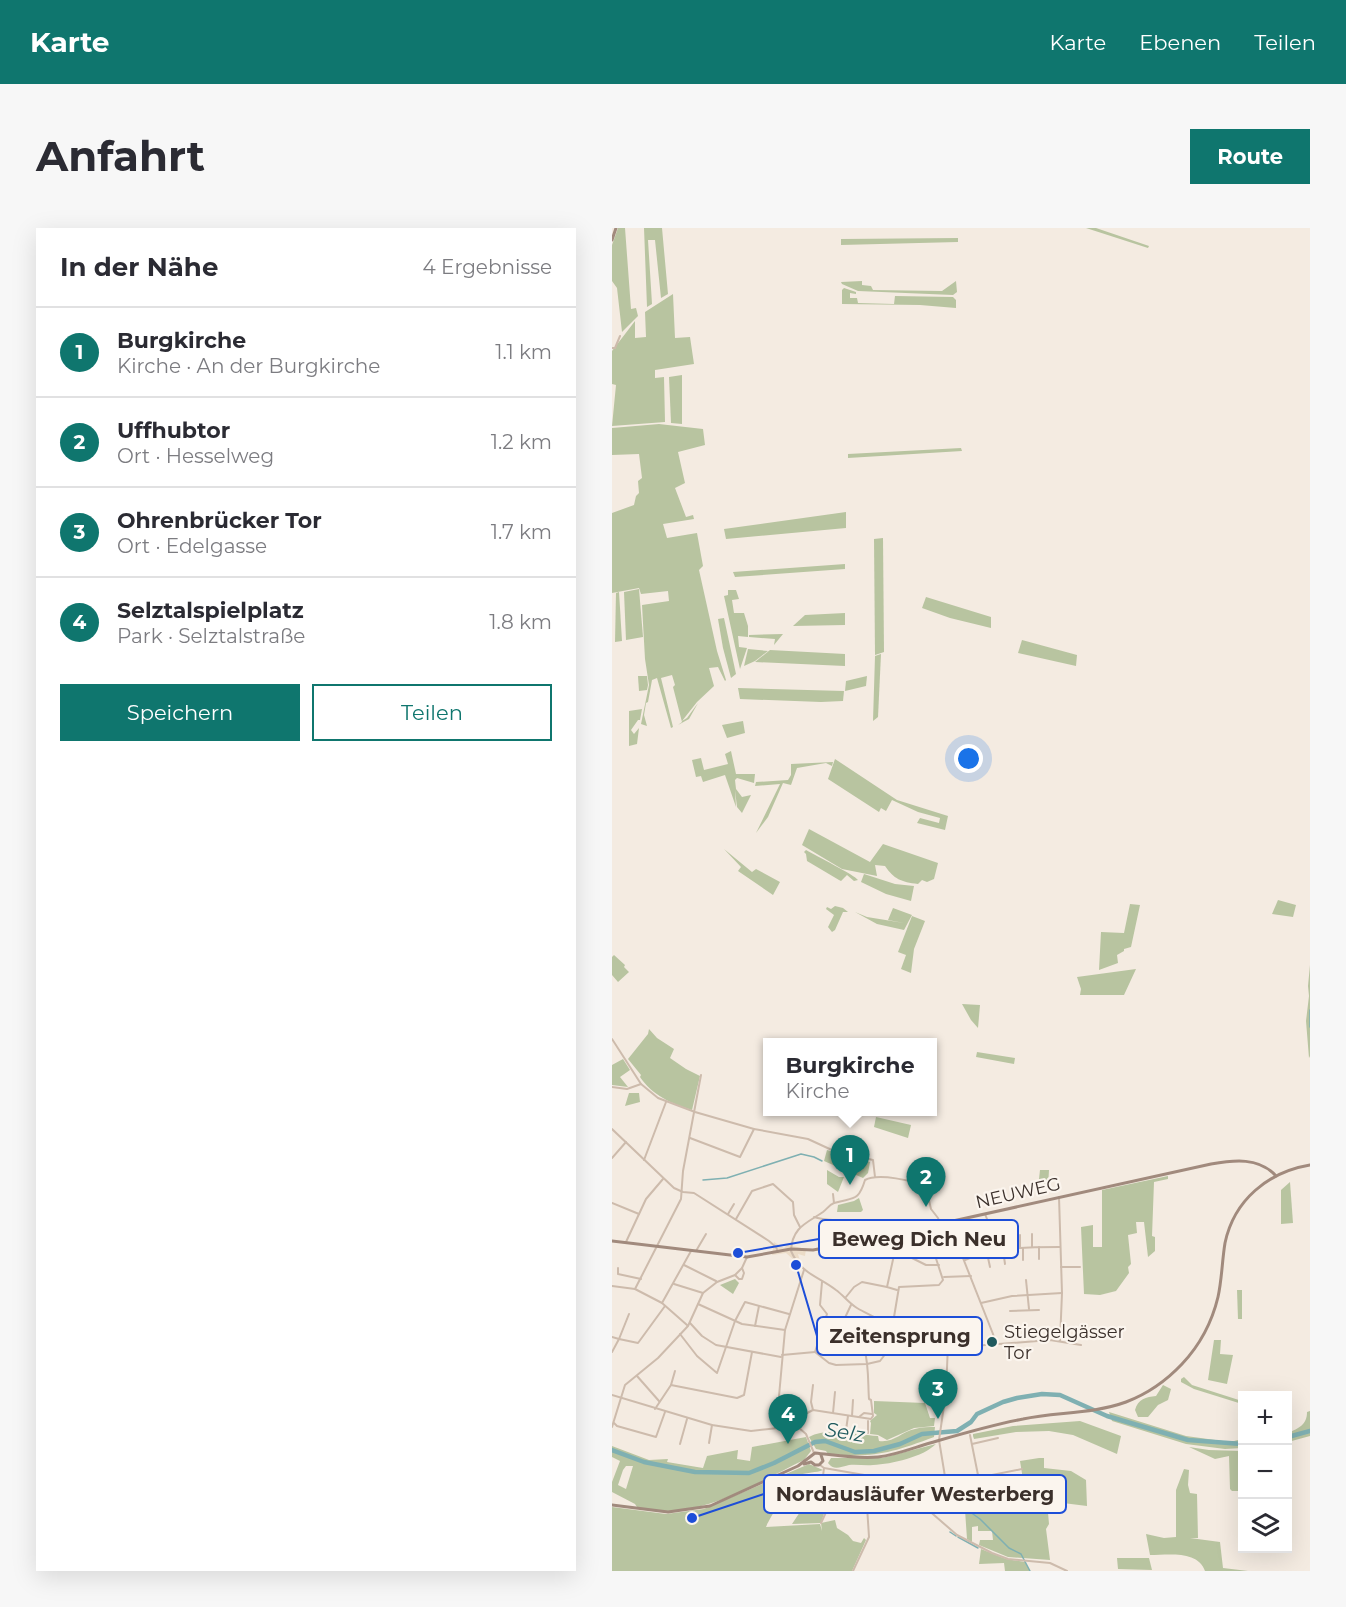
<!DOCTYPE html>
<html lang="de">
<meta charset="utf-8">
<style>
:root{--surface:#fff;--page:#f7f7f7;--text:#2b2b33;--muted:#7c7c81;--line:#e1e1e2;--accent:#0f766e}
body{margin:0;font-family:Montserrat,sans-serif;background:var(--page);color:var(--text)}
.controls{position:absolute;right:18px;bottom:18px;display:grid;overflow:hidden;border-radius:0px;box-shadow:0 6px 24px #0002}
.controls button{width:54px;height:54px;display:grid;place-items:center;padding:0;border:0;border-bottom:2px solid var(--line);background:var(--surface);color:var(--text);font:30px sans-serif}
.you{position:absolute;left:357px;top:531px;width:21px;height:21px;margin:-15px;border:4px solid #fff;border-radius:50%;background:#1a73e8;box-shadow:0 0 0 9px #1a73e833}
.badge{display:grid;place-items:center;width:39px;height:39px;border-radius:50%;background:var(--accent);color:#fff;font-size:20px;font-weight:700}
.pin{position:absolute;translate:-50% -50px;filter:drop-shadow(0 2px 3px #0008)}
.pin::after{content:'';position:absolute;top:32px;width:21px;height:18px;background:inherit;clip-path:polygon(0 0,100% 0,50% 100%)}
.popup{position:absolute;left:151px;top:810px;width:174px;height:78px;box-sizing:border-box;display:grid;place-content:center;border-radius:0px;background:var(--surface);filter:drop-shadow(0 2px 4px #0005);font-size:20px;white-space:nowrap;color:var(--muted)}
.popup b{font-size:22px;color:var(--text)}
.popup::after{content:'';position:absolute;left:50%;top:100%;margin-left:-12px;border:12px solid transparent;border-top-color:var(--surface)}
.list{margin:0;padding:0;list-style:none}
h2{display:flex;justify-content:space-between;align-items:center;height:78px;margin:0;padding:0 24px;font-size:26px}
h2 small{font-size:20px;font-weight:400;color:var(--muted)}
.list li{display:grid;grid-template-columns:39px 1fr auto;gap:18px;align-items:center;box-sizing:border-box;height:90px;padding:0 24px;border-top:2px solid var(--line)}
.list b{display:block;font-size:22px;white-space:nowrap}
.list p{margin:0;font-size:20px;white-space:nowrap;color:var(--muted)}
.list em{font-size:20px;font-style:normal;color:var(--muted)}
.actions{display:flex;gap:12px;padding:18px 24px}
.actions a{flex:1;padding:14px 0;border:2px solid var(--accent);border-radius:0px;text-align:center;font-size:21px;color:var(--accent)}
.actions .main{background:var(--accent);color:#fff}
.icon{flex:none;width:33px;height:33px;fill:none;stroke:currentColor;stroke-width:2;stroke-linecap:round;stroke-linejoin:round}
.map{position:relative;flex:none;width:698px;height:1343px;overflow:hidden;border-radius:0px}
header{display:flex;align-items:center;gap:36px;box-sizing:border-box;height:84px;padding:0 30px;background:var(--accent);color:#fff}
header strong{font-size:28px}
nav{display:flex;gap:33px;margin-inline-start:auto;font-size:21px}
.intro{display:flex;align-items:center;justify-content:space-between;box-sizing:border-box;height:144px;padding:0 36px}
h1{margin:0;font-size:42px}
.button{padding:15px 27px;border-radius:0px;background:var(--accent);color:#fff;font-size:21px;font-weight:700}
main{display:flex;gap:36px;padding:0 36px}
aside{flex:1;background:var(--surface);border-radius:0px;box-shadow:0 6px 24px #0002}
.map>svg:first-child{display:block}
.green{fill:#b8c4a0;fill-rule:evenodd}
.plaza{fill:#ecdcc8}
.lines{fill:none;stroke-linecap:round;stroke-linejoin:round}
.stream{stroke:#7fb0b2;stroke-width:1.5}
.river{stroke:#7fb0b2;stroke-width:4.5}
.street{stroke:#cdbbac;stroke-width:2}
.secondary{stroke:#a18a7d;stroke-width:3}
.poi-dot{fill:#1f5a5e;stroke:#fbf5ee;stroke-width:2}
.labels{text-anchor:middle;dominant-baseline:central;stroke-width:4.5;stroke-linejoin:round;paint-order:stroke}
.street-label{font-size:18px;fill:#3b302b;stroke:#fbf5ee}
.poi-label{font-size:18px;fill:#3b302b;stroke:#fbf5ee;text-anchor:start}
.water-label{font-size:20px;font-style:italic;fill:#1f5a5e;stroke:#fbf5ee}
.leader{fill:none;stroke:#1d4ed8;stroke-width:2}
.callout-dot{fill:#1d4ed8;stroke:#fbf5ee;stroke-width:2}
.callout{fill:#fbf5ee;stroke:#1d4ed8;stroke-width:2}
.callout-label{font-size:20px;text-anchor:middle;font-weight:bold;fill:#3b302b}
</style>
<header>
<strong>Karte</strong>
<nav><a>Karte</a><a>Ebenen</a><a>Teilen</a></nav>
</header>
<div class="intro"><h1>Anfahrt</h1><a class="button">Route</a></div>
<main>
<aside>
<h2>In der Nähe<small>4 Ergebnisse</small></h2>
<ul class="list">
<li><span class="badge">1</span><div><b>Burgkirche</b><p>Kirche · An der Burgkirche</p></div><em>1.1 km</em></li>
<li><span class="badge">2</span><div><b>Uffhubtor</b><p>Ort · Hesselweg</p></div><em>1.2 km</em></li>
<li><span class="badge">3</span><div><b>Ohrenbrücker Tor</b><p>Ort · Edelgasse</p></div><em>1.7 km</em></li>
<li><span class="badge">4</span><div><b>Selztalspielplatz</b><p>Park · Selztalstraße</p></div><em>1.8 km</em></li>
</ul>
<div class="actions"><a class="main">Speichern</a><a>Teilen</a></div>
</aside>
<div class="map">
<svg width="698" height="1343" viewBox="0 0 698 1343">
<rect width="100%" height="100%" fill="#f4ebe1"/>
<!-- green -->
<g class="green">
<path d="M6,0H13L19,81L24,80L26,88L10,104L5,60L0,53V17Z"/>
<path d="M32,0H50L56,66L49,70L43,12H36L40,76L35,79Z"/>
<path d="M474,0H484L537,18L536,20Z"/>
<path d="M346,10V14L229,17V11Z"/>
<path d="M250,53V57L259,58L261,62L330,63L344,53L345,64L341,67L246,63L230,56L229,54Z"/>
<path d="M232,60L244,64V66L238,65V70H245L246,75L282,76L283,68L341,69L344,72V80L308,77L230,76V62Z"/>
<path d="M61,66L63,110L78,109L82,136L43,142V150L52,149L53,194L0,198L4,157L0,156V123L23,93V110L34,109L33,84Z"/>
<path d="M70,147V196L59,195L57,149Z"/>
<path d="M47,196L91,201L93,217L66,224L73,255L63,260L74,289L81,287L82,291L51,296L55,310L85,305L91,338L87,342L105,423L114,452L113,453L106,439L97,440L102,458L85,474L70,493L75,490L86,475L77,491L66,497L70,494L61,459L63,457L60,447L49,450L61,499L59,500L45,450L40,452L36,474L34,475L32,487L35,498L29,496L37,457L33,431L30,377L57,373L56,363L29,366L27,360L0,365V285L22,277L24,268L27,265L26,253L30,250L27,226L0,227V200Z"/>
<path d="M349,220L350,223L236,230V226Z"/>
<path d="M234,284V300L114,311L112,301Z"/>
<path d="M271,310L272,424L263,427L262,311Z"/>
<path d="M233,336V341L123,349L121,344Z"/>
<path d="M27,361L31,409L14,412L12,364Z"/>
<path d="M116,362H124L127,371L120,372L122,385H132L136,398V409L126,408L127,419L135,420L128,441L112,368L116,367Z"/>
<path d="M7,364L10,413L3,414L4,365Z"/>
<path d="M314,369L379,389V400L338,390L310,380Z"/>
<path d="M233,385V397L181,398L193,387Z"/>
<path d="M112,390L124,446L119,450L111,420L106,391Z"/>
<path d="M171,406L162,417L163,411L137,409V407Z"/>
<path d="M410,412L465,427L464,438L406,425Z"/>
<path d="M136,421L156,423L143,433L132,438Z"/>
<path d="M158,422L233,426V438L143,434Z"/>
<path d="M269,426L266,489L261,493L263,428Z"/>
<path d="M26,448H35L36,457L35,462L27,463Z"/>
<path d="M255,448L254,458L233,463L234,453Z"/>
<path d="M126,460L232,463L231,473L209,474L128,471Z"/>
<path d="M30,481L28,492H26L19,502L22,506L27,500L25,516L17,518V483Z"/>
<path d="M131,493L133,505L115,510L110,497Z"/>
<path d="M119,523L124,546H143L142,555L125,550L123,552L124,561L130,569L139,567L130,585L125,579L123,562L124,579L113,547L91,554L89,548L84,549L80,532L89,530L92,542L116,536L113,526Z"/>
<path d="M223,531L285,572L336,588L333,602L305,595L308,590L327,595L328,590L306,584L280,572L274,583L269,580L267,584L216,551Z"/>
<path d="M221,534L220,538L214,535L185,540L179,557L171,555L156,589L144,605L168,556L143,558L144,554L176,552L179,547V536Z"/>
<path d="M197,601L258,634L271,616L326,635L322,651L315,654L310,652L306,656C289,654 282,651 273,638L263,637L265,648L230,641L190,617Z"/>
<path d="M112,621L140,644L144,641L168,654L161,667L126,643L129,639Z"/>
<path d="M194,622C204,628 243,647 246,652L242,653L235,647L229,653L227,652L195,633L194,626L192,624Z"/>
<path d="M252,646L283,656L302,658L299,673L274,666L249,654Z"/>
<path d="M666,672L684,677L681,689L660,686Z"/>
<path d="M518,676L528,677L519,719L512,721V723L505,727L506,735L487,742L489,704L512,705Z"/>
<path d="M223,678L231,680L236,684H231L223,702L220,704L216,699L222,687L214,681L215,679L219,681Z"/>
<path d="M281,680L300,687L292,702L265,696L243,684L255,689L292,695L276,692Z"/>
<path d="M300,688L313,693L302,721L299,745L289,741L294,727L286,724Z"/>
<path d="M2,727L13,737L12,739L17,744L6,754L0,747V729Z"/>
<path d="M698,737V828L697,830L694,793L697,768L696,758Z"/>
<path d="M524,741L512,767H468L469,761L465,749Z"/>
<path d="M350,776L368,777L366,800L359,792Z"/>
<path d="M37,801L45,810L62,821L58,830L74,841L88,848L80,882C60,876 40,867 28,849L29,847L16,831L36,806Z"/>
<path d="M365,824L403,830L402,836L364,829Z"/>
<path d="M11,831L18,842L8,849L16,859L0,857V837Z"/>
<path d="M17,865H27L28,874L13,878Z"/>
<path d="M264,889L299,897L296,910L262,899Z"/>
<path d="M215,922L258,934L256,945L251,950L212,933Z"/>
<path d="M215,942L227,949H232L226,964L215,956Z"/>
<path d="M428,942H437L436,959L426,960Z"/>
<path d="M556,948V951L542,954L540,1008L543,1009V1023L536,1029L532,994H524L525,1005L516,1007L519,1036L516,1039L517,1045L504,1063L488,1067L472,1066L469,999L481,997V1019H490V962Z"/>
<path d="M678,954L681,995L669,996V962Z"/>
<path d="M247,970L251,982L249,984H225L226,977L242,973Z"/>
<path d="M123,1051L127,1055L121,1066L108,1057Z"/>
<path d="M625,1062H630V1091H626Z"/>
<path d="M602,1112H609L608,1126L621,1127L615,1156L596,1152Z"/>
<path d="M572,1149L580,1157L630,1173V1176L582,1161L569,1154V1151Z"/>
<path d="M551,1157L559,1161L556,1172L546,1177L536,1189H526L523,1182C526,1171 534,1169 544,1168Z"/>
<path d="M262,1173L313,1175L318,1190H323L322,1198L302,1200L275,1212L266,1207L258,1206L259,1195L258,1193L265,1187L262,1185Z"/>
<path d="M698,1183V1208L676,1214V1205C687,1200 695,1197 695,1184Z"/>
<path d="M497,1184L574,1208L618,1214L630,1211V1220L613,1221L574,1216L500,1193Z"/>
<path d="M468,1193L509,1208L505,1226L461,1207L437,1203L404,1204L362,1211L361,1208V1206L401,1198Z"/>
<path d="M323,1199L322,1209C279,1225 263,1230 216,1226L214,1223L204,1221L197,1209C215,1199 246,1207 266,1208L267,1213C282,1215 289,1204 303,1201C310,1199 317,1199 323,1199Z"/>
<path d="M194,1209L199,1223L192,1232C148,1253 102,1283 53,1283C44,1283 34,1281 25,1279L23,1276L0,1264V1254L8,1233L0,1229V1218L37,1232L56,1231L55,1234L91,1240L95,1228L126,1222L125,1231L138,1233L140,1219ZM14,1238H21L14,1261L6,1257L11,1242Z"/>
<path d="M324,1216C311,1229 280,1236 261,1237C253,1238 245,1236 237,1237C228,1239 222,1243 216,1235L219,1230H270Z"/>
<path d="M577,1219L597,1222L630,1223V1263H620L618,1261L617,1228L603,1231Z"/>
<path d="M427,1230H432V1240L459,1243L474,1252L475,1278L435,1273L437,1296L434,1301L438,1332L396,1329L367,1317L368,1312H381L380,1303H366V1298L360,1299V1314L355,1311L353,1282L359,1286C369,1269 395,1268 413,1264L408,1233Z"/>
<path d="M197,1236L211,1242C204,1245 195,1244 188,1247C181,1251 157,1291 154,1299L208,1296L210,1303L209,1295L223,1292L225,1300L236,1307L241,1313L249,1315L252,1310L254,1312L240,1343H0V1279L54,1286L92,1281Z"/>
<path d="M572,1241L577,1242L576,1257L578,1265L585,1266L586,1310H578L608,1314L611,1340L636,1343H593C586,1322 556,1327 538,1327L534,1306L552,1310L564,1309V1262Z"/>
<path d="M215,1263L217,1270L209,1295L180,1296L194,1275L204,1280Z"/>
<path d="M369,1321L394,1331L413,1334L418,1343H393L392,1335L367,1336Z"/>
<path d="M505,1330H537L540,1342L506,1341Z"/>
</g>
<!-- plaza -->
<path class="plaza" d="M162,1014L172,1020L177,1015L181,1018L194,1021L193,1028L186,1026L188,1033L182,1032L174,1025L160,1027Z"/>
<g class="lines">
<!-- stream -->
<g class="stream">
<path d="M698,782V799"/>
<path d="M91,952L115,950L189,926L202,929L210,933"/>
<path d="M337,1269L368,1291L397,1320L409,1326L418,1343"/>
<path d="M338,1304L344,1308"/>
<path d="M346,1309L366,1320"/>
</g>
<!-- river -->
<g class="river">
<path d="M676,1209L698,1203"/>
<path d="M0,1222L32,1234L83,1244L137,1245L162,1235L203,1214L213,1213L243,1224L262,1223L288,1216L310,1206L345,1203L359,1194L365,1186L391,1174L405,1170L430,1166L448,1167L495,1188L576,1212L630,1216"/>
</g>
<!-- street -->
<g class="street">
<path d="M0,120H3L8,108"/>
<path d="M0,811L29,856L46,870L83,884L142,901L196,911L222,923L261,932L263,949"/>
<path d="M0,859L15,861L29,856"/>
<path d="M0,901L62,960L71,964L82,965L157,1013L164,1019L166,1024"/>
<path d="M78,910L128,929L142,901"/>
<path d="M0,930L14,914"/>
<path d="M32,932L54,874"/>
<path d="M221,966L222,975"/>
<path d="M447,969L450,1065L448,1113"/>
<path d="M0,975L27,986"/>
<path d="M116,986L122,976"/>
<path d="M373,986L383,1011L385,1022"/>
<path d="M202,989C221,996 253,986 262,1010"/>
<path d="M124,991L140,963L161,956L181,974L182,987L188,999"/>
<path d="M420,1006V1019"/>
<path d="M408,1007V1020"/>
<path d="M14,1014L34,971L51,951"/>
<path d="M427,1019V1031"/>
<path d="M411,1020V1032"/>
<path d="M391,1022L393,1036"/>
<path d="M84,1023L94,1006"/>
<path d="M279,1024L282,1027L286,1023L314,1037H327"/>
<path d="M375,1025L378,1039"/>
<path d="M282,1027L275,1059L285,1062"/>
<path d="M353,1032C383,1019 416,1019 448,1019"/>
<path d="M72,1037L104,1053"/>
<path d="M449,1039H468"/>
<path d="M6,1040V1046L29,1051"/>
<path d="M192,1042L173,1102L167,1168L172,1183L179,1193L194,1206L202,1225"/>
<path d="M123,1047L127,1051H130L132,1045L130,1040"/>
<path d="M332,1049L359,1048"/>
<path d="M414,1052L417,1081"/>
<path d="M62,1056L91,1065"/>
<path d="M0,1058L23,1061L50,1075L75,1097"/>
<path d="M23,1061L69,971L71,943L89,847"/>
<path d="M234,1069L242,1059L250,1054L275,1059"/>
<path d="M50,1075L79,1023"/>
<path d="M369,1075L400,1068L450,1065"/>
<path d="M86,1076L130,1096L173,1102"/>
<path d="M398,1083L427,1082"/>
<path d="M17,1086L7,1111L26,1115L53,1078"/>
<path d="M78,1095L90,1108L104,1117L169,1129"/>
<path d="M230,1096L239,1077"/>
<path d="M143,1098L147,1078"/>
<path d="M280,1101L287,1059L327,1057L331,1052L317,1009L315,998"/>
<path d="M68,1106L85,1128L105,1145L123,1093L133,1074L177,1086"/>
<path d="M0,1109L7,1111L0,1124"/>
<path d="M284,1111C277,1093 260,1089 245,1080C237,1075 231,1067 224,1062C206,1048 189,1046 179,1023C180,999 195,995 211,984C215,981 217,977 222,975C241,969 246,975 253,952C266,945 302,952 314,960L319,981L326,990L329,999L338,1006L347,1020L381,1106L383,1114"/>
<path d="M284,1111L361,1118L438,1112L469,1117"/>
<path d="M336,1116L334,1164L327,1212L336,1267"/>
<path d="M203,1124L217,1135L224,1137L255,1136L268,1133L284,1112"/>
<path d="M203,1124L215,1086L208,1077L210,1054"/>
<path d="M170,1127L203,1124"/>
<path d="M25,1148L47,1173"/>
<path d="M59,1157L63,1143"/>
<path d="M201,1157L199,1174L201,1182"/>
<path d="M0,1167L100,1197L139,1203L166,1200L201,1182L259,1191L261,1188L259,1172L257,1171C255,1147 260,1109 232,1097C227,1095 218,1096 212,1095"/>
<path d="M43,1181L59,1157L125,1170L132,1167L140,1124"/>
<path d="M221,1185L223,1164"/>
<path d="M240,1188L241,1172"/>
<path d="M247,1189L252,1185L260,1186"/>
<path d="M256,1193V1205"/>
<path d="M2,1195L5,1198L44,1209L53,1184"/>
<path d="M0,1199L13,1157L46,1130L76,1098L91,1065L105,1054L123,1047L130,1040L135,1029"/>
<path d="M234,1202L236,1188"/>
<path d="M358,1207L367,1252"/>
<path d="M97,1215L100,1197"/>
<path d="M68,1216L75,1191"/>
<path d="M360,1216L386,1210"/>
<path d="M208,1237L212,1240L258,1248L277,1256L307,1274L345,1307L380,1325L396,1331L438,1335L455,1343"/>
<path d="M212,1240L211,1248L219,1264C231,1268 248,1265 255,1278L257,1309L241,1343"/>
<path d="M308,1274L328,1271L380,1247L410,1241"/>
<path d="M209,1295L216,1280L219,1264"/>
</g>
<!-- secondary -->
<g class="secondary">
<path d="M0,12L4,0"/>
<path d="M0,1013L135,1029L179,1021L201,1022L255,1012L599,936C622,932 647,929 664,948"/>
<path d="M192,1236L199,1234L203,1237H207L211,1233L209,1227"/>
<path d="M0,1277L56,1284L98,1278L186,1238L203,1225C223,1227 245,1231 266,1229C284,1227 301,1220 318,1215C349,1206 379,1197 411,1191C444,1184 481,1186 514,1174C535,1166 554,1153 570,1136C587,1118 600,1094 606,1069C610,1051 610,1033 613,1015C622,972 656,944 698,937"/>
</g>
</g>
<!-- markers -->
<circle class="poi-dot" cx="380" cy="1114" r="6"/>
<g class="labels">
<!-- street labels -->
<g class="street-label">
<text transform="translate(406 965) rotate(-13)">NEUWEG</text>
</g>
<!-- poi labels -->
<g class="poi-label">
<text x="392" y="1104">Stiegelgässer<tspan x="392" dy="21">Tor</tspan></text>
</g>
<!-- water labels -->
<g class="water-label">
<text transform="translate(233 1204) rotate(9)">Selz</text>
</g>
</g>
<!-- callouts -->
<path class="leader" d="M126 1025L207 1011M184 1037L205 1108M80 1290L152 1266"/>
<g class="callout-dot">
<circle cx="126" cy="1025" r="6"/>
<circle cx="184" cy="1037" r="6"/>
<circle cx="80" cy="1290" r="6"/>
</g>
<g class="callout">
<rect x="207" y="992" width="199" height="38" rx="6"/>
<rect x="205" y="1089" width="165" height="38" rx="6"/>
<rect x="152" y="1247" width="302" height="38" rx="6"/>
</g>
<g class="callout-label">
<text x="307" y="1018">Beweg Dich Neu</text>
<text x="288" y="1115">Zeitensprung</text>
<text x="303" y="1273">Nordausläufer Westerberg</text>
</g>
</svg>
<div class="controls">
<button>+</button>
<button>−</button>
<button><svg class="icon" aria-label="layers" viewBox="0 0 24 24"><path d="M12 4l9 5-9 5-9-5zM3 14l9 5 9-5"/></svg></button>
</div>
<div class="you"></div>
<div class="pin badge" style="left:238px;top:957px">1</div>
<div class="popup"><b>Burgkirche</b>Kirche</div>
<div class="pin badge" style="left:314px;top:979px">2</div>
<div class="pin badge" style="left:326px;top:1191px">3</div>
<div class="pin badge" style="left:176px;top:1216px">4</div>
</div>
</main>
